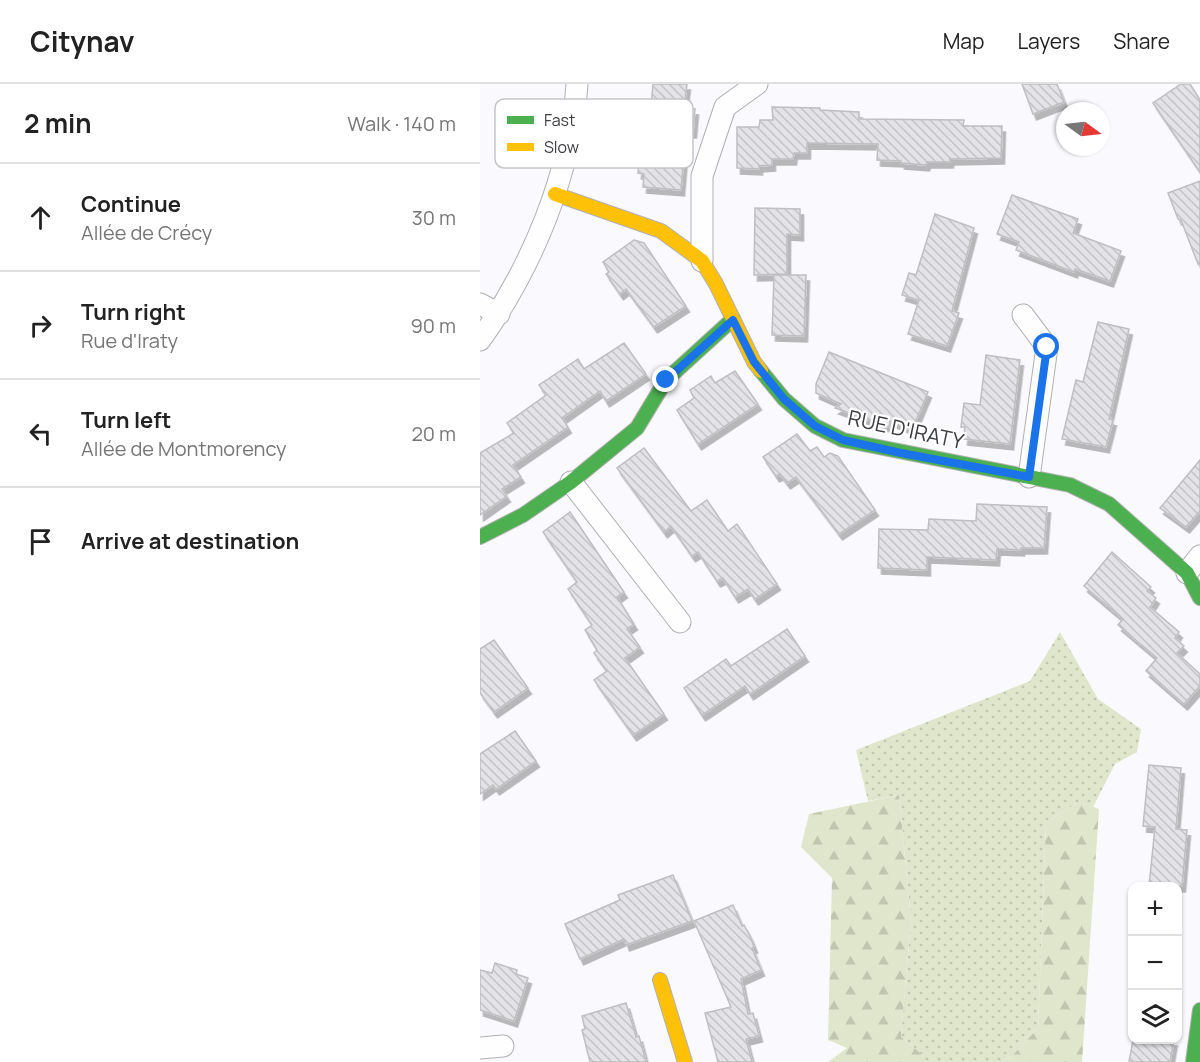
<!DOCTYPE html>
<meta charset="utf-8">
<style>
:root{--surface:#fff;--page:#f6f6f6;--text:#222;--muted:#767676;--line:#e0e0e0}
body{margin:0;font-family:Manrope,sans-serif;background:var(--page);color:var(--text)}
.controls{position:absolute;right:18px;bottom:18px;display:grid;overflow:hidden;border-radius:12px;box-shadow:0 2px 4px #0004}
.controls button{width:54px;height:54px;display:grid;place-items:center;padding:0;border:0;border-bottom:2px solid var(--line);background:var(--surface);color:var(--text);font:30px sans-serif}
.compass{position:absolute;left:576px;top:18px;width:54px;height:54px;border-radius:50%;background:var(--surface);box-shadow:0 2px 4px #0004;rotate:105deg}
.stop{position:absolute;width:18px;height:18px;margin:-14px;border:4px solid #1a73e8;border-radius:50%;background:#fff}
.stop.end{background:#1a73e8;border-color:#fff;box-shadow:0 2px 6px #0008}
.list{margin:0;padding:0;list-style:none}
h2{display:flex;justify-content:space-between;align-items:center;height:78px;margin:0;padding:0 24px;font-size:26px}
h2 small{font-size:20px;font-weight:400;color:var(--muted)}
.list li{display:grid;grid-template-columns:39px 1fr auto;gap:18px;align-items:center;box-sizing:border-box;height:108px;padding:0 24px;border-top:2px solid var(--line)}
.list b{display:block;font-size:22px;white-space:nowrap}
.list p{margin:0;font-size:20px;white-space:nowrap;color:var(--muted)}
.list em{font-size:20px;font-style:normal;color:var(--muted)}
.icon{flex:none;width:33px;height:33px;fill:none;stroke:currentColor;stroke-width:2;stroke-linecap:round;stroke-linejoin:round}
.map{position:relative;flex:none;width:720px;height:978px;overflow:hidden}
header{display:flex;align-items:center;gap:36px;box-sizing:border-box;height:84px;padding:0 30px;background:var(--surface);border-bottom:2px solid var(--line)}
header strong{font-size:28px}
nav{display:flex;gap:33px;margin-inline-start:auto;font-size:21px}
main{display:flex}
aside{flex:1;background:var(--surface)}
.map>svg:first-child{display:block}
.grass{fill:url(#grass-dots)}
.forest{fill:url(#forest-firs)}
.building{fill:url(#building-back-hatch);stroke:#bfbfc2;stroke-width:1.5;filter:url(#shadow)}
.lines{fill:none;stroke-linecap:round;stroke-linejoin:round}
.street-casing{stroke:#b0b0b3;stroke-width:23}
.fast-casing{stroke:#b0b0b3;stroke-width:16}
.slow-casing{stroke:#b0b0b3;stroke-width:16}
.street{stroke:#fefeff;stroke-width:21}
.fast{stroke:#4caf50;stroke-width:14}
.slow{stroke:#ffc107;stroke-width:14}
.route{stroke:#1a73e8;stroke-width:8}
.labels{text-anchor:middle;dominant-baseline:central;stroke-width:4.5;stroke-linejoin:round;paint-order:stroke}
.street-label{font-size:21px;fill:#3c3d40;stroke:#fff}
.key{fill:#fff;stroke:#c4c5c6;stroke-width:1.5}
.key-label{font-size:16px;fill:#3c3d40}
</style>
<header>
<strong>Citynav</strong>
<nav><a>Map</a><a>Layers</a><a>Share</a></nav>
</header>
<main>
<aside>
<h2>2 min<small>Walk · 140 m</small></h2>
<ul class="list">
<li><svg class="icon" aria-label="ahead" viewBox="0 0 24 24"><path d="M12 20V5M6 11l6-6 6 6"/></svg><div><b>Continue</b><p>Allée de Crécy</p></div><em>30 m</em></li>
<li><svg class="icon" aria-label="right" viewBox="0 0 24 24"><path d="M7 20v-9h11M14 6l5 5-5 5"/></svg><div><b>Turn right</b><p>Rue d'Iraty</p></div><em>90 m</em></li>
<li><svg class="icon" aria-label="left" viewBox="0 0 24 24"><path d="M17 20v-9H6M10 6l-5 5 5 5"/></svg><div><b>Turn left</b><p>Allée de Montmorency</p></div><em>20 m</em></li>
<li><svg class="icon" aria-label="arrive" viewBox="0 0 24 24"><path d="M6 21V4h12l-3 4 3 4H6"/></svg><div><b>Arrive at destination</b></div></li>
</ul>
</aside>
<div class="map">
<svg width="720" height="978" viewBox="0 0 720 978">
<defs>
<pattern id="grass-dots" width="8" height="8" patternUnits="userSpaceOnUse" patternTransform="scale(1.5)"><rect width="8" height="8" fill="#e0e6cb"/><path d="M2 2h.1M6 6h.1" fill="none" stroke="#c1c6af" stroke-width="1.8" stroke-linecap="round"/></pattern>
<pattern id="forest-firs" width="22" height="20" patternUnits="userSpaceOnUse" patternTransform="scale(1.5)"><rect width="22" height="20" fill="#e0e6cb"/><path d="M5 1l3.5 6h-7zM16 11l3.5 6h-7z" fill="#c1c6af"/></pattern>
<pattern id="building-back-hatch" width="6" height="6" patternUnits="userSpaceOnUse" patternTransform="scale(1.5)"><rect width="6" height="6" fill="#e3e2e6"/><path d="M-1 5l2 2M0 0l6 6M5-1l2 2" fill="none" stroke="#c4c3c6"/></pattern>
<filter id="shadow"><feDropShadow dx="3.5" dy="6" stdDeviation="0" flood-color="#0004"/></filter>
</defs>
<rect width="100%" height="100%" fill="#fafafe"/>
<!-- grass -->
<path class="grass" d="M580,548L618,615L661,645L657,668L635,680L613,723L599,718L566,738L558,944L532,972L521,978H444V972L421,953L431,837L419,711L388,717L376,666L550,597Z"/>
<!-- forest -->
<g class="forest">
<path d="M419,711L431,837L421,953L444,972V978H348L367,964L348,956L352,794L321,763L329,730Z"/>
<path d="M599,718L619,725L602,978H521L532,972L558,944L566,738Z"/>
</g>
<!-- building -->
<g class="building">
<path d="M173,0H207L204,24L215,25L213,48H206L201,106L163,103L164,90L158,89L162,44H169Z"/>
<path d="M542,0H577L584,18L553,30Z"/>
<path d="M701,0H710L720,16V88L673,19Z"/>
<path d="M292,23L340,24V26L379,28V35L484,36L483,42H522L521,74L470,75V78H447L446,81L421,79V77L397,76L398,60L327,59V69H314L313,75H292V81L279,82V85L257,84V43H279L280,36H293Z"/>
<path d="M720,97V180H718L701,136L698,135L688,109Z"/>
<path d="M532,111L598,135L593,149L641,167L630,197L595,185L594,188L536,166L539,158L517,150Z"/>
<path d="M275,124L320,125V151L307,150V190L274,191Z"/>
<path d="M455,130L494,144L472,227L479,229L467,262L428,250L439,216L422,211L429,189L436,191Z"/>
<path d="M154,156L164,159L206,222L174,243L146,205L140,210L126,190L129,188L123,178Z"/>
<path d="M294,191H326L324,252L292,251Z"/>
<path d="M618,238L649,245L629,335L633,336L626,363L582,355L596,296L603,298Z"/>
<path d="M144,259L166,290L126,317L120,307L82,334L88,343L33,381L41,393L22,405L27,412L0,431V369L34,349L27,339L66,311L59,301L98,275L104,285Z"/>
<path d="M349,268L448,308L432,346L411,337L409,343L355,324L361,320L336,309V300Z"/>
<path d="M506,271L540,276L530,360L484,355L485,343H481L484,319L500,321Z"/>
<path d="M255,287L278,320L218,360L197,326L214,314L210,306L231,292L235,299Z"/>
<path d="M317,350L330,367L337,363L344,373L350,369L358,372L395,426L359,450L316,393L307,399L300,390L296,392L283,373Z"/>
<path d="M164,364L211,427L227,416L248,447L257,440L297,500L275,515L268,505L255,513L243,494L237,497L218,468L212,472L191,442L184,448L137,384Z"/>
<path d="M720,376V427L706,443L680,424Z"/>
<path d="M497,420L567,423L564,464H541V466L517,465L516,476L447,473V486L398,484L399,445L448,446L449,435L496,437Z"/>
<path d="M90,428L144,508L137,513L154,540L147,545L160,563L145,574L184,630L153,651L114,596L127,587L114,569L117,566L105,546L112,541L88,505L97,498L63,448Z"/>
<path d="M632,468L671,503L667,507L676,514L670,523L699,548L695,554L704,562L697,569L720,590V602L704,620L666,587L677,574L638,541L643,535L604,502Z"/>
<path d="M307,545L325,572L270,610L265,602L222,631L204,604L246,575L251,582Z"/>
<path d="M14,556L48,604L14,628L0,609V565Z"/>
<path d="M35,647L56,677L16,705L13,701L0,710V670Z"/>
<path d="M669,681L701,684L696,745L707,746L702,802H669L675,743L663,742Z"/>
<path d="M193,791L212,837L146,861L144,855L100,875L85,840L140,816L138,811Z"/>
<path d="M253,821L262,842L264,841L270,852L274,863L272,864L281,886L261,895L268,930L273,929L279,952L266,955L272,978H238L225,929L251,923L214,837Z"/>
<path d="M15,879L37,886L36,890L48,894L34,937L0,926V886L12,889Z"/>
<path d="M146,919L156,953L159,952L166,978H110L102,946L105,945L102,932Z"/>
<path d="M653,956H694L690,978H649Z"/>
</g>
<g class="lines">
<!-- street casing -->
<g class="street-casing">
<g id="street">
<path d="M222,177V92L245,23L277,0"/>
<path d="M0,220L19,230"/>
<path d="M543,231L567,263L549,393"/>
<path d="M0,256C52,183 91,90 97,0"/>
<path d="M91,398L200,538"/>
<path d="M707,489L720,472"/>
<path d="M0,964L23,962"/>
</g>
</g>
<!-- fast casing -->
<g class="fast-casing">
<g id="fast">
<path d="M281,287L304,315L335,342L363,356L590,401L629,420L707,489L720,514"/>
<path d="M0,453L43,431L91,398L157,344L186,296L253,235"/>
<path d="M713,978L720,926"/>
</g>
</g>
<!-- slow casing -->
<g class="slow-casing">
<g id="slow">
<path d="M75,110L181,147L222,177L236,200L274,278L281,287"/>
<path d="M180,896L205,978"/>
</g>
</g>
<!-- street -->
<use href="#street" class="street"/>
<!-- fast -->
<use href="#fast" class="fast"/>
<!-- slow -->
<use href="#slow" class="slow"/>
</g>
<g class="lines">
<!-- route -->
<path class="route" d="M186,296L253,236L274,278L304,315L335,342L363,356L421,369L549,393L567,263"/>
</g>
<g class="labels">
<!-- street labels -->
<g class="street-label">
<text transform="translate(426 345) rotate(12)">RUE D'IRATY</text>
</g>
</g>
<!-- legend -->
<rect x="15" y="15" width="198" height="69" rx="9" class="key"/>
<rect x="27" y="32" width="27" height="8" fill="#4caf50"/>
<rect x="27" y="59" width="27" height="8" fill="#ffc107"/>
<g class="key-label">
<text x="64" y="42">Fast</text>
<text x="64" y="69">Slow</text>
</g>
</svg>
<div class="controls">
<button>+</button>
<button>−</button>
<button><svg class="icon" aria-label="layers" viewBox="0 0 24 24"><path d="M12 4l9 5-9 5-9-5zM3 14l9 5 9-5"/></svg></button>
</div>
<svg class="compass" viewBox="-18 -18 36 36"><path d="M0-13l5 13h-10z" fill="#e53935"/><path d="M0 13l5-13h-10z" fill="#767676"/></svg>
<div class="stop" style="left:567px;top:263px"></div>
<div class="stop end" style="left:186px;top:296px"></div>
</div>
</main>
